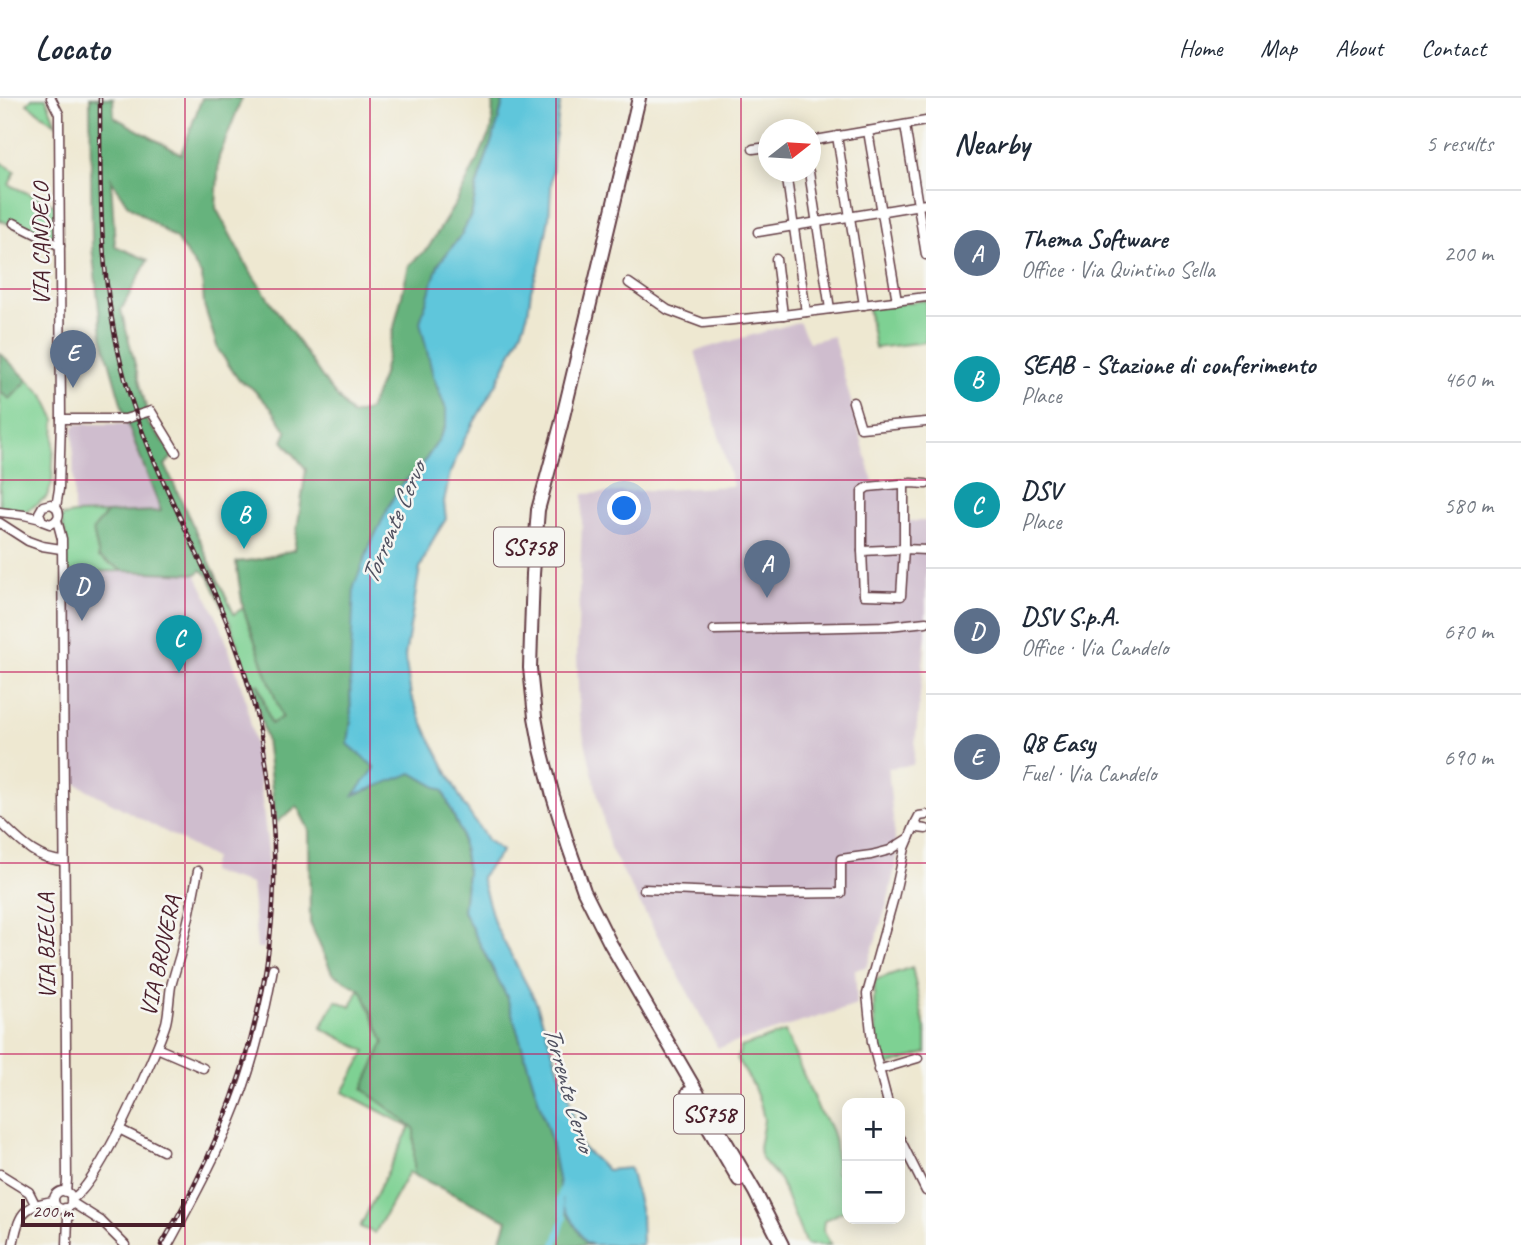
<!DOCTYPE html>
<meta charset="utf-8">
<style>
:root{--surface:#fff;--page:#f6f6f7;--text:#1f2937;--muted:#747a83;--line:#e0e1e3;--accent:#2563eb}
body{margin:0;font-family:Caveat,sans-serif;background:var(--page);color:var(--text)}
.controls{position:absolute;right:21px;bottom:21px;display:grid;overflow:hidden;border-radius:14px;box-shadow:0 4px 18px #0003}
.controls button{width:63px;height:63px;display:grid;place-items:center;padding:0;border:0;border-bottom:2px solid var(--line);background:var(--surface);color:var(--text);font:35px sans-serif}
.compass{position:absolute;left:758px;top:21px;width:63px;height:63px;border-radius:50%;background:var(--surface);box-shadow:0 4px 18px #0003;rotate:73deg}
.scale{position:absolute;left:21px;bottom:18px;width:164px;box-sizing:border-box;padding-left:7px;border:4px solid #4a1f2b;border-top:0;font-size:19px;line-height:24px;white-space:nowrap;color:#4a1f2b;-webkit-text-stroke:5px #f6f6f2;paint-order:stroke}
.you{position:absolute;left:625px;top:411px;width:24px;height:24px;margin:-18px;border:5px solid #fff;border-radius:50%;background:#1a73e8;box-shadow:0 0 0 10px #1a73e833}
.badge{display:grid;place-items:center;width:46px;height:46px;border-radius:50%;background:var(--accent);color:#fff;font-size:23px;font-weight:700}
.pin{position:absolute;translate:-50% -58px;filter:drop-shadow(0 2px 4px #0008)}
.pin::after{content:'';position:absolute;top:37px;width:24px;height:21px;background:inherit;clip-path:polygon(0 0,100% 0,50% 100%)}
.list{margin:0;padding:0;list-style:none}
h2{display:flex;justify-content:space-between;align-items:center;height:91px;margin:0;padding:0 28px;font-size:30px}
h2 small{font-size:23px;font-weight:400;color:var(--muted)}
.list li{display:grid;grid-template-columns:46px 1fr auto;gap:21px;align-items:center;box-sizing:border-box;height:126px;padding:0 28px;border-top:2px solid var(--line)}
.list b{display:block;font-size:26px;white-space:nowrap}
.list p{margin:0;font-size:23px;white-space:nowrap;color:var(--muted)}
.list em{font-size:23px;font-style:normal;color:var(--muted)}
.map{position:relative;flex:none;width:926px;height:1147px;overflow:hidden}
header{display:flex;align-items:center;gap:42px;box-sizing:border-box;height:98px;padding:0 35px;background:var(--surface);border-bottom:2px solid var(--line)}
header strong{font-size:33px}
nav{display:flex;gap:38px;margin-inline-start:auto;font-size:24px}
main{display:flex}
aside{flex:1;background:var(--surface)}
.map>svg:first-child{display:block}
.industrial{fill:#cfbdce}
.green{fill:#7ed193;stroke:#64785f;stroke-width:2}
.forest{fill:#66b37d;stroke:#586954;stroke-width:2}
.water{fill:#5fc6db;stroke:#547283;stroke-width:2}
.lines{fill:none;stroke-linecap:round;stroke-linejoin:round}
.canal{stroke:#5fc6db;stroke-width:6}
.minor-casing{stroke:#633d44;stroke-width:11}
.highway-casing{stroke:#633d44;stroke-width:16}
.minor{stroke:#fff;stroke-width:8}
.highway{stroke:#fff;stroke-width:12}
.rail-casing{stroke:#4a1f2b;stroke-width:4.5}
.rail{stroke:#f6f6f2;stroke-width:2;stroke-dasharray:5;stroke-linecap:butt}
.grid{fill:none;stroke:#c2185b;stroke-width:2;stroke-opacity:0.55}
.labels{text-anchor:middle;dominant-baseline:central;stroke-width:5;stroke-linejoin:round;paint-order:stroke}
.shield{fill:#f6f6f2;stroke:#7e6067;stroke-width:2}
.shield-label{font-size:23px;font-weight:bold;fill:#4a1f2b}
.street-label{font-size:24px;fill:#4a1f2b;stroke:#f6f6f2}
.water-label{font-size:26px;font-style:italic;fill:#505160;stroke:#f6f6f2}
</style>
<header>
<strong>Locato</strong>
<nav><a>Home</a><a>Map</a><a>About</a><a>Contact</a></nav>
</header>
<main>
<div class="map">
<svg width="926" height="1147" viewBox="0 0 926 1147">
<rect width="100%" height="100%" fill="#f6f6f2"/>
<filter id="ink" filterUnits="userSpaceOnUse"><feTurbulence type="fractalNoise" baseFrequency=".0143" numOctaves="2"/><feDisplacementMap in="SourceGraphic" scale="14" xChannelSelector="R" yChannelSelector="G"/><feConvolveMatrix kernelMatrix="1 2 1 2 8 2 1 2 1" color-interpolation-filters="sRGB"/></filter>
<filter id="wash" filterUnits="userSpaceOnUse"><feTurbulence type="fractalNoise" baseFrequency=".00686" numOctaves="4" result="noise"/><feDisplacementMap in="SourceGraphic" scale="28" xChannelSelector="R" yChannelSelector="G"/><feGaussianBlur stdDeviation="1.57" result="paint"/><feColorMatrix in="noise" values="0 0 0 0 0 0 0 0 0 0 0 0 0 0 0 0 0 1.4 0 .05"/><feComposite in="paint" operator="in"/></filter>
<g filter="url(#wash)">
<rect width="100%" height="100%" fill="#eee8d1"/>
<!-- industrial -->
<g class="industrial">
<path d="M799,224L809,244L833,238L873,384H905L907,423H926V536L913,667L888,670L897,761L887,806L867,869L855,871L857,907L718,950L610,750L579,618L577,556L583,396L733,388L695,253Z"/>
<path d="M76,326H127L162,414L74,416L73,330Z"/>
<path d="M124,473L196,476L221,528L245,599L256,652L268,753L265,850H257L251,786L210,774L214,760L73,684L66,474Z"/>
</g>
<!-- green -->
<g class="green">
<path d="M32,0H46L56,26L27,6Z"/>
<path d="M0,64L15,73L9,87L55,107V137L52,146L0,122Z"/>
<path d="M926,202V244L875,250L868,210Z"/>
<path d="M28,282L44,297L55,320L52,386L46,400C39,403 36,408 29,411L28,413H11L0,411V294L10,300Z"/>
<path d="M107,415L93,432L99,459L124,473L66,474V440L61,421L63,418L74,416Z"/>
<path d="M209,479L216,486L219,484L234,516L243,510L283,620L271,626L259,586H252L250,584L230,525Z"/>
<path d="M912,869L926,936V955L882,969C875,940 872,911 875,882Z"/>
<path d="M359,891L362,893L385,945L414,1030V1077L409,1074L375,1135L360,1129L410,1029L343,994L366,953L321,930L336,902L351,909Z"/>
<path d="M785,934L820,1015C837,1033 836,1050 836,1074L847,1086V1111L824,1123L823,1132L831,1147H806L780,1082L761,1060L759,1050L764,1022L761,1008L753,987L737,961L741,949Z"/>
</g>
<!-- forest -->
<g class="forest">
<path d="M90,0H113L114,19L181,56L202,0H242L219,59L216,110L249,172L329,289L352,317L369,312L382,280L409,167L428,150L457,103L477,63L492,30L493,0H504L498,24L477,87L472,115L462,136L438,167L433,278L446,311V327L438,343L422,367L398,390L350,577L351,622L348,646L412,675L443,693L461,735L467,774L463,813L507,899L551,1043L563,1108L586,1145L594,1147H499L507,1122L414,1077V1030L363,991L384,944L362,893L332,875L310,825L309,732L297,708L276,725L266,641L252,586H258L271,626L282,619L243,510L236,464L255,462L294,452L306,371L283,343L287,334L272,311L252,290L238,281L218,251L204,207L202,178L176,141L127,106L111,81L115,148L148,162L121,212L146,309L147,324L174,357L165,367L219,484L217,486L202,472L196,476L124,473L99,459L93,432L107,415L161,413L125,319L102,238L92,149Z"/>
<path d="M0,255L28,282L10,301L0,294Z"/>
</g>
<!-- water -->
<path class="water" d="M504,0H561L554,48L549,120L541,163L531,192L528,215L522,232L498,283L466,338L450,375L444,404L446,421L434,440L420,470L405,558L411,598L427,634L464,707L488,743L502,753L481,779L495,827L536,904L572,1010L574,1026L580,1047L607,1072L630,1070L641,1115L642,1147H594L586,1145L563,1108L551,1043L507,899L463,813L467,774L461,735L443,693L412,675L354,697L375,670L348,646L351,622L350,577L354,488L371,445L398,390L422,367L438,343L446,327V311L433,278L420,224L438,167L462,136L472,115L477,87L498,24Z"/>
<g class="lines">
<!-- canal -->
<path class="canal" d="M555,1147L564,1120L559,1102L563,1088"/>
</g>
</g>
<g filter="url(#ink)">
<g class="lines">
<!-- minor casing -->
<g class="minor-casing">
<g id="minor">
<path d="M51,0L59,16L61,321L59,391L56,409C61,416 59,423 50,426L42,423L39,415L43,408L51,406L56,409"/>
<path d="M905,27L926,157"/>
<path d="M868,33L897,203"/>
<path d="M837,38L864,207"/>
<path d="M810,43L926,23"/>
<path d="M753,51L768,49"/>
<path d="M786,74L806,214"/>
<path d="M809,74L830,211"/>
<path d="M14,125L60,148"/>
<path d="M758,134L926,106"/>
<path d="M776,161L783,217"/>
<path d="M629,185L668,212L703,225L783,217L926,199"/>
<path d="M853,304L861,330L926,324"/>
<path d="M61,321H125L151,313L176,354"/>
<path d="M926,386L911,385L868,389L862,393V453L904,451L926,452"/>
<path d="M0,414L24,417L41,421"/>
<path d="M57,422L62,441L67,1082L66,1094"/>
<path d="M0,425L28,443L42,448L61,451"/>
<path d="M862,453L864,497L901,498L904,451V386"/>
<path d="M714,532L889,528L926,524"/>
<path d="M926,717L919,718L916,724L918,730L926,731"/>
<path d="M0,724C19,742 36,762 64,763"/>
<path d="M644,791L768,796L841,795V761L871,757L890,752L909,740"/>
<path d="M157,950L203,970"/>
<path d="M878,972L918,960"/>
<path d="M888,1005L872,944L867,896L894,799L905,750L916,724"/>
<path d="M119,1031L163,1053"/>
<path d="M900,1041L926,1093"/>
<path d="M0,1076L29,1094L35,1106"/>
<circle cx="63" cy="1102" r="9"/>
<path d="M71,1101C96,1093 157,954 166,925C169,913 169,900 171,888C174,877 177,867 180,857C187,829 193,801 198,773"/>
<path d="M71,1104L101,1123L125,1147"/>
<path d="M65,1110L68,1119L67,1147"/>
<path d="M13,1147C19,1117 22,1107 54,1103"/>
<path d="M168,1147C192,1103 219,1053 237,1006C254,963 265,916 273,870"/>
</g>
</g>
<!-- highway casing -->
<g class="highway-casing">
<g id="highway">
<path d="M639,0L561,327L538,412L533,476L531,537L530,570L535,619L541,651L553,698L568,747L584,793L610,845L755,1094L782,1147"/>
<path d="M688,995L739,1082"/>
</g>
</g>
<!-- minor -->
<use href="#minor" class="minor"/>
<!-- highway -->
<use href="#highway" class="highway"/>
<!-- rail casing -->
<g class="rail-casing">
<path id="rail" d="M100,0C100,97 99,186 125,281C149,368 197,446 229,530C312,742 276,956 161,1147"/>
</g>
<!-- rail -->
<use href="#rail" class="rail"/>
</g>
</g>
<!-- grid -->
<path class="grid" d="M185,0V1147M370,0V1147M556,0V1147M741,0V1147M0,191H926M0,382H926M0,574H926M0,765H926M0,956H926"/>
<g class="labels">
<!-- shield labels -->
<g class="shield">
<rect x="494" y="429.5" width="70" height="39" rx="5"/>
<rect x="674" y="996.5" width="70" height="39" rx="5"/>
</g>
<g class="shield-label">
<text x="529" y="449">SS758</text>
<text x="709" y="1016">SS758</text>
</g>
<!-- street labels -->
<g class="street-label">
<text transform="translate(41 146) rotate(-90)">VIA CANDELO</text>
<text transform="translate(46 848) rotate(-91)">VIA BIELLA</text>
<text transform="translate(160 858) rotate(-78)">VIA BROVERA</text>
</g>
<!-- water labels -->
<g class="water-label">
<text transform="translate(393 425) rotate(-67)">Torrente Cervo</text>
<text transform="translate(569 990) rotate(74)">Torrente Cervo</text>
</g>
</g>
</svg>
<div class="controls">
<button>+</button>
<button>−</button>
</div>
<svg class="compass" viewBox="-18 -18 36 36"><path d="M0-13l5 13h-10z" fill="#e53935"/><path d="M0 13l5-13h-10z" fill="#747a83"/></svg>
<div class="scale">200 m</div>
<div class="you"></div>
<div class="pin badge" style="left:767px;top:500px;background:#5c6f8a">A</div>
<div class="pin badge" style="left:244px;top:451px;background:#0f9aa8">B</div>
<div class="pin badge" style="left:179px;top:575px;background:#0f9aa8">C</div>
<div class="pin badge" style="left:82px;top:523px;background:#5c6f8a">D</div>
<div class="pin badge" style="left:73px;top:290px;background:#5c6f8a">E</div>
</div>
<aside>
<h2>Nearby<small>5 results</small></h2>
<ul class="list">
<li><span class="badge" style="background:#5c6f8a">A</span><div><b>Thema Software</b><p>Office · Via Quintino Sella</p></div><em>200 m</em></li>
<li><span class="badge" style="background:#0f9aa8">B</span><div><b>SEAB - Stazione di conferimento</b><p>Place</p></div><em>460 m</em></li>
<li><span class="badge" style="background:#0f9aa8">C</span><div><b>DSV</b><p>Place</p></div><em>580 m</em></li>
<li><span class="badge" style="background:#5c6f8a">D</span><div><b>DSV S.p.A.</b><p>Office · Via Candelo</p></div><em>670 m</em></li>
<li><span class="badge" style="background:#5c6f8a">E</span><div><b>Q8 Easy</b><p>Fuel · Via Candelo</p></div><em>690 m</em></li>
</ul>
</aside>
</main>
